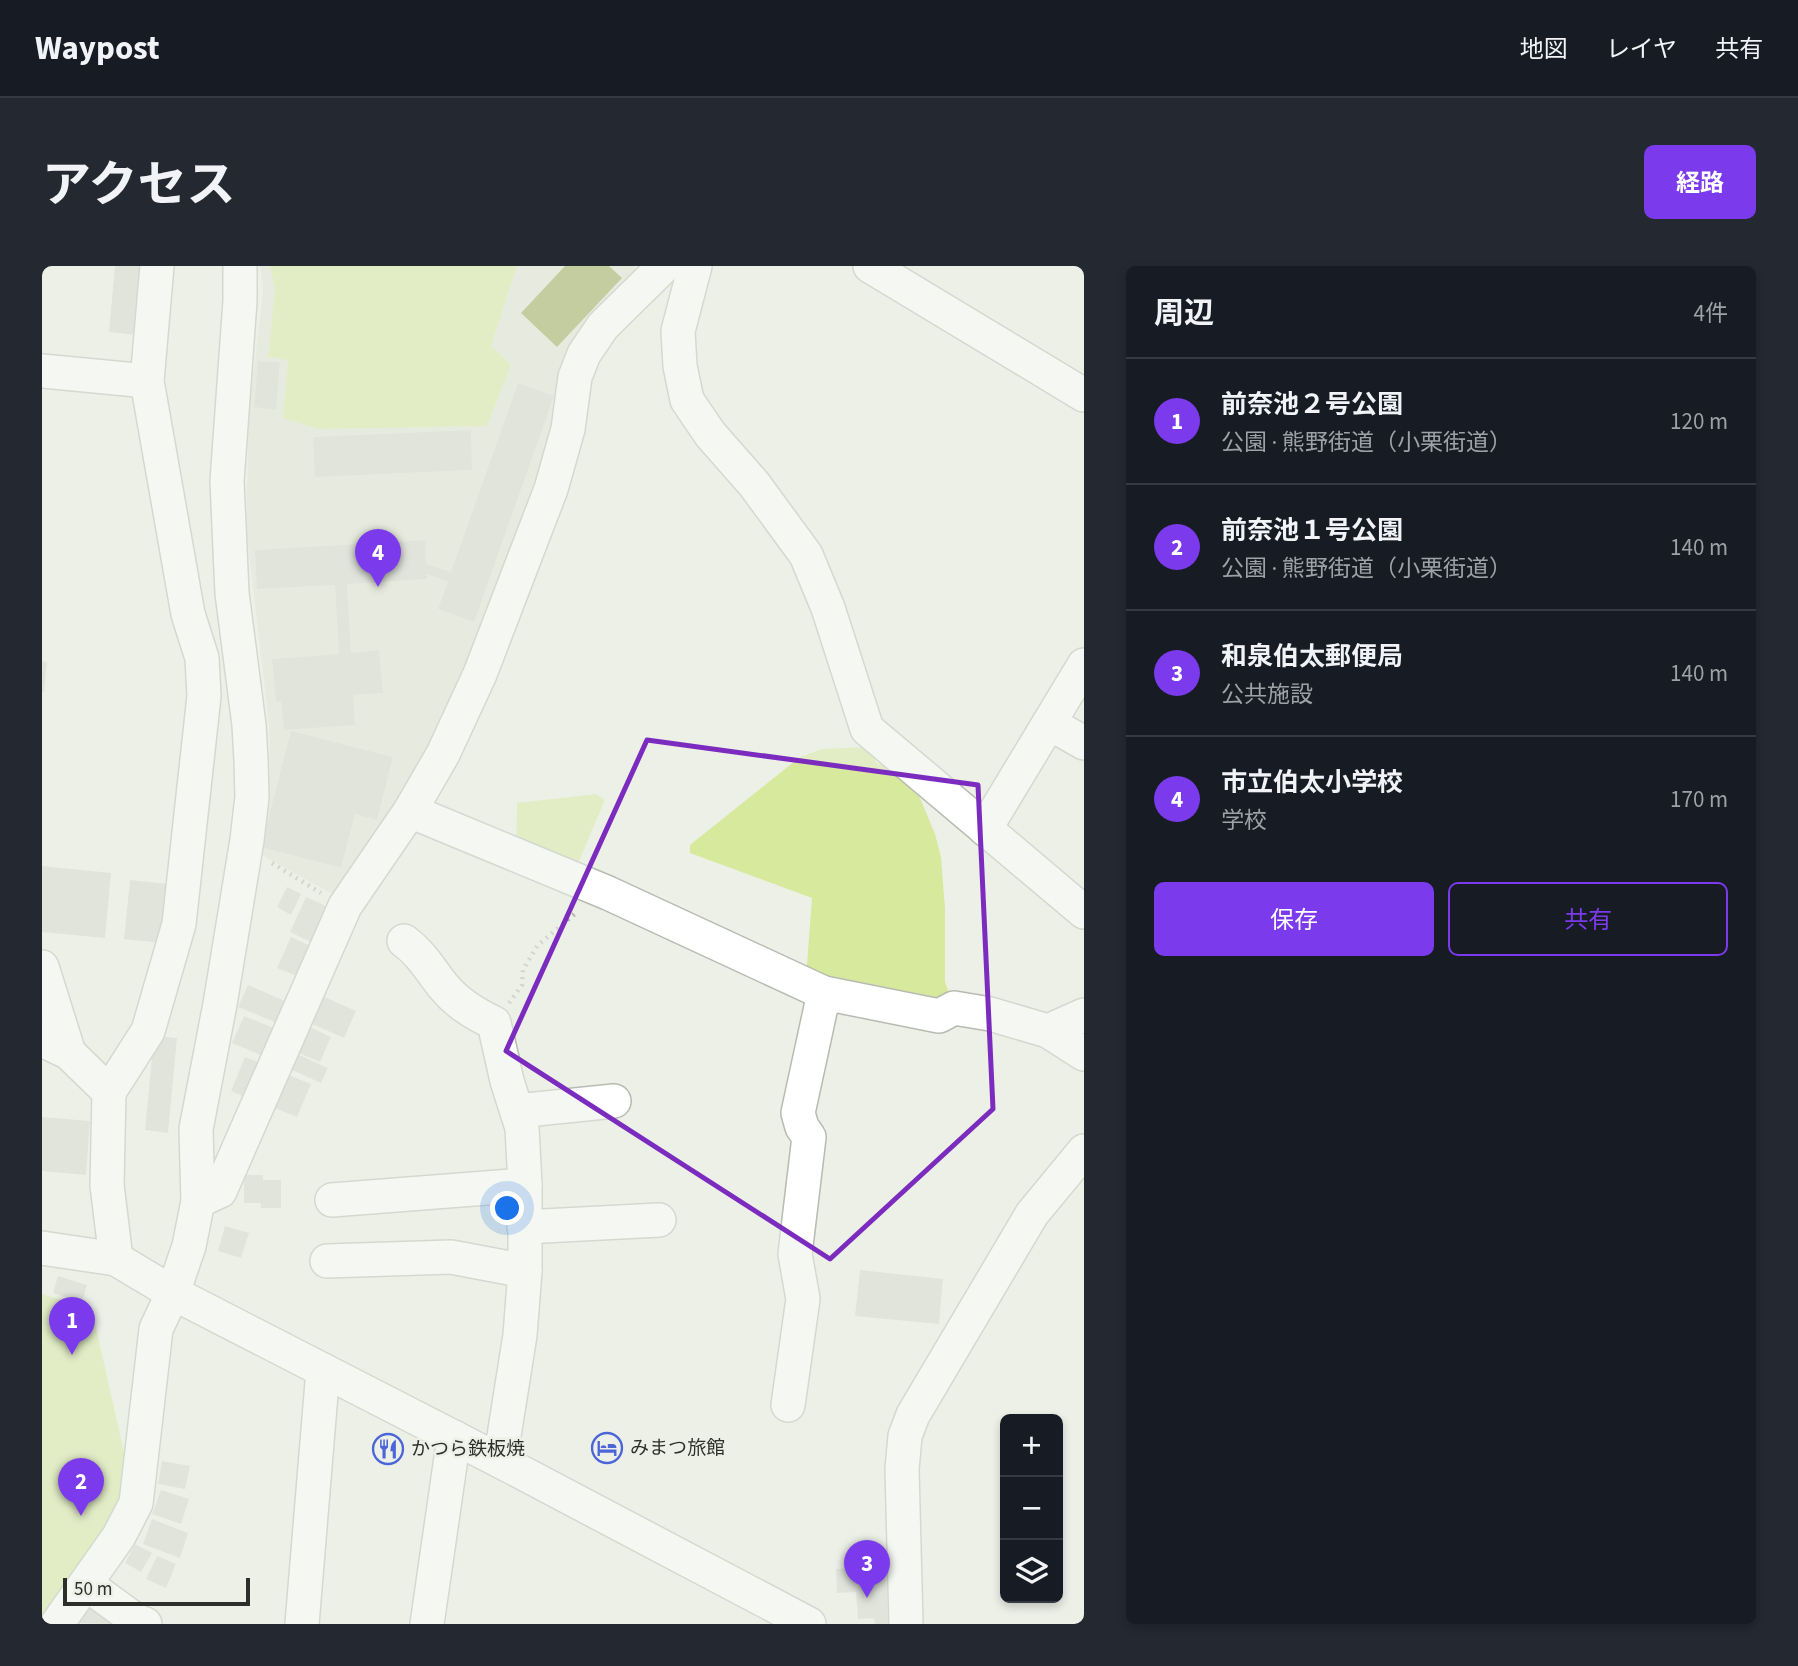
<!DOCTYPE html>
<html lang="ja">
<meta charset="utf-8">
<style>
:root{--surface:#171b24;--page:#242831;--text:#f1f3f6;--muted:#9ea1a6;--line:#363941;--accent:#7c3aed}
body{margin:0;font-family:"Source Sans 3","Noto Sans JP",sans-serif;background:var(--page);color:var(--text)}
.controls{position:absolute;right:21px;bottom:21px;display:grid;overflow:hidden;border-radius:10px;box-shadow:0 4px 10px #0003}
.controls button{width:63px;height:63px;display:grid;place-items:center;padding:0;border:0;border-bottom:2px solid var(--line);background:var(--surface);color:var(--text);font:35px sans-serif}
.scale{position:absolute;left:21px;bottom:18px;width:187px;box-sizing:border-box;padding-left:7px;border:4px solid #2e2f2b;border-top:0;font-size:19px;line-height:24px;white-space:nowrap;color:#2e2f2b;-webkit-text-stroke:5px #edf0e7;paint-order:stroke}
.you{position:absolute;left:466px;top:943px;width:24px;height:24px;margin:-18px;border:5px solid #fff;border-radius:50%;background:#1a73e8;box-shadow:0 0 0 10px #1a73e833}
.badge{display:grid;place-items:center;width:46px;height:46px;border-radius:50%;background:var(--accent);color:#fff;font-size:23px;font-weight:700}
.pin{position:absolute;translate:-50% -58px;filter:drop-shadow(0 2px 4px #0008)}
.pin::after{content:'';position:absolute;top:37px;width:24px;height:21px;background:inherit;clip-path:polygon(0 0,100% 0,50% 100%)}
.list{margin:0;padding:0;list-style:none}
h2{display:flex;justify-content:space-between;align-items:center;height:91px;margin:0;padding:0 28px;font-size:30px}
h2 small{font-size:23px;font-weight:400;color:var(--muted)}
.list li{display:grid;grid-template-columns:46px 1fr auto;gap:21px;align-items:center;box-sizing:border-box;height:126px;padding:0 28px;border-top:2px solid var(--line)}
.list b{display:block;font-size:26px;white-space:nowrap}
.list p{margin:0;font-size:23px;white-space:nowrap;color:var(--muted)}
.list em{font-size:23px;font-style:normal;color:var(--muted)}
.actions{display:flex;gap:14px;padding:21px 28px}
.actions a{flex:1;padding:16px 0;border:2px solid var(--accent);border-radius:10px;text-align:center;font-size:24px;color:var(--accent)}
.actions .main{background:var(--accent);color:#fff}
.icon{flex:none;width:38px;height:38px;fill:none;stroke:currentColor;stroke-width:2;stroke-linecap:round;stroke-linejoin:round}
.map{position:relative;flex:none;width:1042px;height:1358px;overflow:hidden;border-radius:10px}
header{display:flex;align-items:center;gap:42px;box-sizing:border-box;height:98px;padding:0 35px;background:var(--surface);border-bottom:2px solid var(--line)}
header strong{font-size:33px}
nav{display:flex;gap:38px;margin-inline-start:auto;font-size:24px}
.intro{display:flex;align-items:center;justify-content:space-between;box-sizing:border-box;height:168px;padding:0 42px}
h1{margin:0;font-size:49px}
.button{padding:18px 32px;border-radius:10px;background:var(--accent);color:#fff;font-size:24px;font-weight:700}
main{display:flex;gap:42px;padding:0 42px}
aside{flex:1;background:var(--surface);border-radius:10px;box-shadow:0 4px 10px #0003}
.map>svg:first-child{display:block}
.built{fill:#e1e5d5}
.green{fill:#d6e99d}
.water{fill:#90a34b}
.building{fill:#d3d6cd}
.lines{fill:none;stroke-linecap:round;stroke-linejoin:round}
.minor-casing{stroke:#b8bbb2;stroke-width:36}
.path{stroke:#b3b6ae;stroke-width:4.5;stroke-dasharray:2 5;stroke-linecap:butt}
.minor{stroke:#fff;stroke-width:33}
.marked{fill:none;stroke:#7b2cbf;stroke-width:5;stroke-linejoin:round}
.labels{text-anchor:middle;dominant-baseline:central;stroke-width:5;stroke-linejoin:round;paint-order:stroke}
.poi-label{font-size:19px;fill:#2e2f2b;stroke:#edf0e7;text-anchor:start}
</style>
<header>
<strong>Waypost</strong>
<nav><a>地図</a><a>レイヤ</a><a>共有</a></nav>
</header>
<div class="intro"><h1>アクセス</h1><a class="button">経路</a></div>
<main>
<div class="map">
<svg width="1042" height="1358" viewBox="0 0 1042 1358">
<rect width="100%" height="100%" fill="#edf0e7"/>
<!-- built -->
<path class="built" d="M218,0H591L597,6L519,160L401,462L299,633L218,588L228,509L227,459L204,262L207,143L221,25Z"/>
<!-- green -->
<g class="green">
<path d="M228,0H475L449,80L469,99L445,160L276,163L241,152L246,94L226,91L233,23Z"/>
<path d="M824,481L835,497L853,506L866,517L878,532L893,568L899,591L903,643V716L908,729L899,740L764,712L770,632L648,587V579L758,491L780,483Z"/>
<path d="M554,528L563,534L534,602L474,586L475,537Z"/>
<path d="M0,1028L36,1039L53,1057L86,1204L84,1235L37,1315L0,1349Z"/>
</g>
<!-- water -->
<path class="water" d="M523,0H567L580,12L515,81L479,47Z"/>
<!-- building -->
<g class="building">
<path d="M73,0H100L94,69L67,66Z"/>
<path d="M216,95L238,96L234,144L212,141Z"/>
<path d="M476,117L512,130L432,356L396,343L406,316L385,308V313L305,318L309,387L337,384L341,427L311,429L313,459L242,464L239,435L234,436L230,393L297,388L293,319L215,323L213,284L383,274L384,298L409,306Z"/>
<path d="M429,164L430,204L273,211L271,171Z"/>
<path d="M0,395L5,396L2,426H0Z"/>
<path d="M249,465L351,491L335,554L313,548L299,602L219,581Z"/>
<path d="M0,600L69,607L63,672L0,666Z"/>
<path d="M88,614L126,618L120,677L82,673Z"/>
<path d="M245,621L259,628L249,649L235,641Z"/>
<path d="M264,631L291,643L275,679L248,666Z"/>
<path d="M249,671L273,682L260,712L235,702Z"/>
<path d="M206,719L243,735L233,756L196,741Z"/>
<path d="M278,729L314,745L302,772L266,756Z"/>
<path d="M202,750L232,762L221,790L190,777Z"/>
<path d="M263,759L289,771L278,796L252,785Z"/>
<path d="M112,770L135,772L126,867L103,864Z"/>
<path d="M255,788L286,802L279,817L248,803Z"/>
<path d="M203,791L219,797L205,832L189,825Z"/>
<path d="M242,807L269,818L255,851L228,840Z"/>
<path d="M0,851L48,855L44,909L0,905Z"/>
<path d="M202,909H221V914H239V942H219V937H202Z"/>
<path d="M183,960L207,967L199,992L176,985Z"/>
<path d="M818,1004L901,1013L897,1058L813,1050Z"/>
<path d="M16,1010L45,1019L40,1036L11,1027Z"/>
<path d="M16,1038L41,1051L34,1065L9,1051Z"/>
<path d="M120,1195L148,1200L143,1223L116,1218Z"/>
<path d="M119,1224L147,1233L139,1258L110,1248Z"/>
<path d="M110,1253L146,1267L138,1292L101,1278Z"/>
<path d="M93,1278L110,1287L99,1306L83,1297Z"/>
<path d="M115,1290L134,1298L124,1322L104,1313Z"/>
<path d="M844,1300L846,1358H833L832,1352L816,1353L814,1326L795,1327L794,1303Z"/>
<path d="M52,1332L76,1349L69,1358L34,1357Z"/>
</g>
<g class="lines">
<!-- minor casing -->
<g class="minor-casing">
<g id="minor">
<path d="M653,0L636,65L638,100L645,134L668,168L712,218L764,289L786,342L825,463L1042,646"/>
<path d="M828,0L1042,129"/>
<path d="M0,105L105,115"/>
<path d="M1007,457L1042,477"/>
<path d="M368,545L566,627L782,727L897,750L912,742L948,748L1006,765L1042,788"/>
<path d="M943,563L1042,399"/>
<path d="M362,675C380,688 388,704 402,721C416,738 433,748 452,757L465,815L480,862L483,919V1005L478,1069L458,1195"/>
<path d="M0,701L27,787"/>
<path d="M1006,765L1042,749"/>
<path d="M0,774L27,787L67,826L65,919L74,993"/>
<path d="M67,826L106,765L137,658L162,430L160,392L146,348L105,115L115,0"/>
<path d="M475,845L572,835"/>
<path d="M290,934L483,919"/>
<path d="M156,935L178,925L303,640L368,545L401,488L438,408L509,223L526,163L533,111L542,88L561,60L622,0"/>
<path d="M482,961L617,954"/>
<path d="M0,982L74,993L131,1027L458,1195L767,1358"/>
<path d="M285,995L409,991L483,1005"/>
<path d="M746,1139L761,1033L753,988L767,871L760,861L756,847L782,727"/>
<path d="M44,1318L95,1355L103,1358"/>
<path d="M15,1358L77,1270L94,1237L114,1063L131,1027L147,980L156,935L154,863L178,738L205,574L210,531L209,494L207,459L190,327L185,215L198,35V0"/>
<path d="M260,1358L281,1104"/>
<path d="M385,1358L412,1171"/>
<path d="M864,1358L860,1203L863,1170L871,1149L990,948L1042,885"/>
</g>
</g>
<!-- path -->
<g class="path">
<path d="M230,597L279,627"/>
<path d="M467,737L480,719L481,704L495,680L535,646"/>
</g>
<!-- minor -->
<use href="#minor" class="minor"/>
</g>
<!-- marked area -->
<path d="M0 0H1042V1358H0ZM605,474L936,519L951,843L788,993L464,785Z" fill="#edf0e7" fill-opacity=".55" fill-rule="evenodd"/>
<path class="marked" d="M605,474L936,519L951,843L788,993L464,785Z"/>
<!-- icons -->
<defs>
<g id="hotel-ring" transform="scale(1.575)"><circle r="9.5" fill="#edf0e7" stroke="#4c66da" stroke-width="1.5"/><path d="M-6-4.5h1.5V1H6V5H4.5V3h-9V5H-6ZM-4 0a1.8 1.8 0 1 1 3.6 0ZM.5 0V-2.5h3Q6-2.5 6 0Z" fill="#4c66da"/></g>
<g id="restaurant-ring" transform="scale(1.575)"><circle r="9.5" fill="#edf0e7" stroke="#4c66da" stroke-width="1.5"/><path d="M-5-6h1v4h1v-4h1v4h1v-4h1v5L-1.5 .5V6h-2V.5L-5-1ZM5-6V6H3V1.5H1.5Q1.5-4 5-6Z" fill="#4c66da"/></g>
</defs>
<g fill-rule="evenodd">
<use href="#hotel-ring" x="565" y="1182"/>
<use href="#restaurant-ring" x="346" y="1183"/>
</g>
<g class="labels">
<!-- poi labels -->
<g class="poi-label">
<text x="588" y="1182">みまつ旅館</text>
<text x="369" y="1183">かつら鉄板焼</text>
</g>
</g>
</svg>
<div class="controls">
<button>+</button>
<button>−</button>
<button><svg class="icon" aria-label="layers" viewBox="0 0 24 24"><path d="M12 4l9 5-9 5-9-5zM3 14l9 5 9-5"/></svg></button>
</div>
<div class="scale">50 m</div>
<div class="you"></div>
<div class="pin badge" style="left:30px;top:1089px">1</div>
<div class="pin badge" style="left:39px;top:1250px">2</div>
<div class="pin badge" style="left:825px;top:1332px">3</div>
<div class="pin badge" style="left:336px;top:321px">4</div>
</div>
<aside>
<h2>周辺<small>4件</small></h2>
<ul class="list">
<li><span class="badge">1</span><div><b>前奈池２号公園</b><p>公園 · 熊野街道（小栗街道）</p></div><em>120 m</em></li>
<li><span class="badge">2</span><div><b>前奈池１号公園</b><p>公園 · 熊野街道（小栗街道）</p></div><em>140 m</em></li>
<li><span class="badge">3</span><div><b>和泉伯太郵便局</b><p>公共施設</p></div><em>140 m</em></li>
<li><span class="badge">4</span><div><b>市立伯太小学校</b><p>学校</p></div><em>170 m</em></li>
</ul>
<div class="actions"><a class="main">保存</a><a>共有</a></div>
</aside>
</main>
